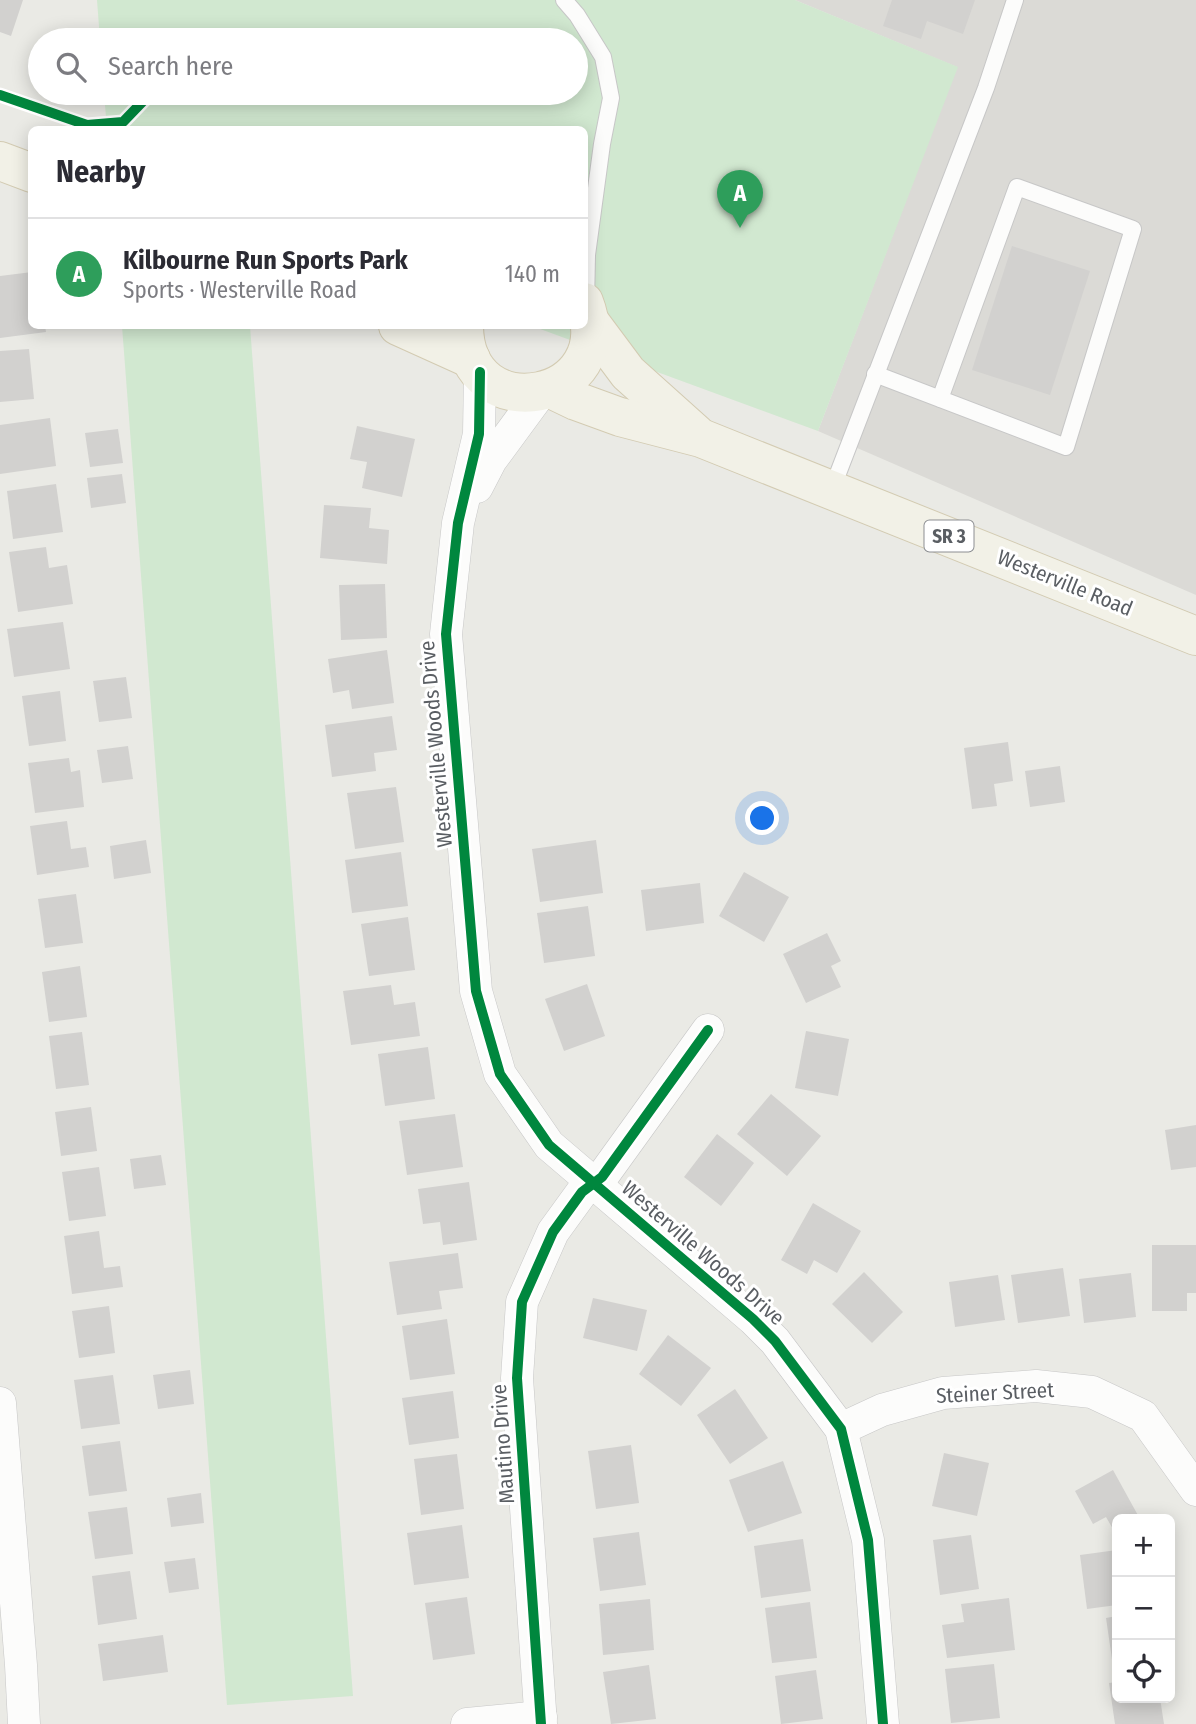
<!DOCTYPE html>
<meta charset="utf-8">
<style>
:root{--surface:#fff;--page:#f2f2f3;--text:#2b2b33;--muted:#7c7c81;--line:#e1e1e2;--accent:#ea580c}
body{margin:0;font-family:"Fira Sans Condensed",sans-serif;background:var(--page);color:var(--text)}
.controls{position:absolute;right:21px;bottom:21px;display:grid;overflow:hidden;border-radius:10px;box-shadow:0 4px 18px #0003}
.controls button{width:63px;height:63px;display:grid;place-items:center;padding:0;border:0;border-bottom:2px solid var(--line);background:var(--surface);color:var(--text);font:35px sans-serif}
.you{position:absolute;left:763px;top:819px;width:24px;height:24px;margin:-18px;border:5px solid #fff;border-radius:50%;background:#1a73e8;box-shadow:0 0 0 10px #1a73e833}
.badge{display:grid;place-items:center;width:46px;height:46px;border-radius:50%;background:var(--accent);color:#fff;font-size:23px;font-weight:700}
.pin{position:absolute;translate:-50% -58px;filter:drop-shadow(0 2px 4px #0008)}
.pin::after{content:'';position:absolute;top:37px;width:24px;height:21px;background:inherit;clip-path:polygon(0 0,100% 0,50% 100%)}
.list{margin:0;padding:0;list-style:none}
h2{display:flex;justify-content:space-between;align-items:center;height:91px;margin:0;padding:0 28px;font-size:30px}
h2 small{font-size:23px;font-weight:400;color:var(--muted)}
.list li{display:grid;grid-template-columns:46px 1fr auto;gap:21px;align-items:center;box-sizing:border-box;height:112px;padding:0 28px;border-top:2px solid var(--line)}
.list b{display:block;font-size:26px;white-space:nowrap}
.list p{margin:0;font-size:23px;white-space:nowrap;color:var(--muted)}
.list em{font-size:23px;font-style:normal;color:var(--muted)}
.icon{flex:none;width:38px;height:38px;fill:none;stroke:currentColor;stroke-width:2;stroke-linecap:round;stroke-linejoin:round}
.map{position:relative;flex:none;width:1196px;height:1724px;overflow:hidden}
.search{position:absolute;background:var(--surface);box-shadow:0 4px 18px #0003;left:28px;top:28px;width:560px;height:77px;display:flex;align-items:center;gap:18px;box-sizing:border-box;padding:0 24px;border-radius:38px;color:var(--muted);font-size:26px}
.panel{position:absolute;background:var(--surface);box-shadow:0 4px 18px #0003;left:28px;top:126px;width:560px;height:203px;border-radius:10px}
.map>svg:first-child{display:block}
.industrial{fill:#dbdad6}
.green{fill:#d1e8d0}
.building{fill:#d2d1cf}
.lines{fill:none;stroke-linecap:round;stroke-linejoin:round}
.lane-casing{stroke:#c7c7c7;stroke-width:18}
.street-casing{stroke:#c7c7c7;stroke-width:33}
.primary-casing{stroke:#d3cbb2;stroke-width:40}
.lane{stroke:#fcfcfb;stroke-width:16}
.street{stroke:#fcfcfb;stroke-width:32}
.primary{stroke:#f2f1e7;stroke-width:38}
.cycleway-casing{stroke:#fff;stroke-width:15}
.cycleway{stroke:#00873e;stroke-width:10}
.labels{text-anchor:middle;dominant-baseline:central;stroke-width:6;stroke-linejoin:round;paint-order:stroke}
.shield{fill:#fff;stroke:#8c8e92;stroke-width:2}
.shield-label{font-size:19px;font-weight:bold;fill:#5a5e63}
.street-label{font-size:21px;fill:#5a5e63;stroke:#fff}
</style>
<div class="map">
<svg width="1196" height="1724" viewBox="0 0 1196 1724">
<rect width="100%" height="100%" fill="#eaeae5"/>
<!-- industrial -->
<path class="industrial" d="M795,0H1196V595L818,431L957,67Z"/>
<!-- green -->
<g class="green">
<path d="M97,0H795L958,67L818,431L532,326H584V130L107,129L104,93H576V40H100Z"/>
<path d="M122,326H250L353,1696L227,1705Z"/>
</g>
<!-- building -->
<g class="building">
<path d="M0,0H23L11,36L0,32Z"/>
<path d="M892,0H975L963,34L927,21L921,39L883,26Z"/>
<path d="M1012,246L1090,271L1050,395L972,370Z"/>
<path d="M32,272V326H45L46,332L0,338V276Z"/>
<path d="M29,349L34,399L0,402V351Z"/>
<path d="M50,418L56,466L0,474V425Z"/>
<path d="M357,426L415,439L402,497L362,488L367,462L350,459Z"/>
<path d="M118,429L123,463L90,467L85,433Z"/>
<path d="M122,474L126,503L91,508L87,478Z"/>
<path d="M56,484L63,532L13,539L7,491Z"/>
<path d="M324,505L371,508L369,528L389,530L387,564L320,558Z"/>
<path d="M46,547L49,568L67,565L73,604L18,612L9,552Z"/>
<path d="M385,584L387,638L341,640L339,585Z"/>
<path d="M63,622L70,669L14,677L7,629Z"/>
<path d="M387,650L394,703L352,709L349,690L333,693L328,659Z"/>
<path d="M126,677L132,718L99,722L93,681Z"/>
<path d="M60,691L66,741L29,746L22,696Z"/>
<path d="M392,716L397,750L374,753L376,771L332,777L325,725Z"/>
<path d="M1008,742L1013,781L994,784L997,806L972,809L964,748Z"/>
<path d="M128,746L133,779L102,783L97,750Z"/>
<path d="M69,758L71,772L80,770L84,807L35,813L28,763Z"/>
<path d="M1060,766L1065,802L1030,807L1025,771Z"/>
<path d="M396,787L404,842L355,849L347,793Z"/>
<path d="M67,821L71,849L86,847L89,867L37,875L30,826Z"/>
<path d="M146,840L151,873L114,879L110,846Z"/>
<path d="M596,840L603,893L540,902L532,849Z"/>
<path d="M401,852L408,906L352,913L345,860Z"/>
<path d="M744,872L789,897L764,942L719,916Z"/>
<path d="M700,883L704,923L646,931L641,890Z"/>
<path d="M76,894L83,943L45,948L38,899Z"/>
<path d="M588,906L595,956L544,963L537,913Z"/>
<path d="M408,917L415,970L369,976L361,924Z"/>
<path d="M827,933L841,961L831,966L841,987L806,1003L783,954Z"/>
<path d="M80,966L87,1017L49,1022L42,972Z"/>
<path d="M587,984L605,1036L564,1051L545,999Z"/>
<path d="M391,985L394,1005L415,1002L420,1036L351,1045L343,991Z"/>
<path d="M806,1031L849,1039L838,1096L795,1088Z"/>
<path d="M82,1032L89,1085L56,1089L49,1036Z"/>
<path d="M428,1047L435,1099L385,1106L378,1054Z"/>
<path d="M771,1094L821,1136L787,1176L737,1134Z"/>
<path d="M91,1107L97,1151L61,1156L55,1112Z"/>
<path d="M455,1114L463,1167L407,1175L399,1121Z"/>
<path d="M1196,1125V1167L1171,1170L1165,1130Z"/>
<path d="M717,1134L754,1163L721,1206L684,1177Z"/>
<path d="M161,1155L166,1185L134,1189L130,1159Z"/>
<path d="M99,1167L106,1216L69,1221L62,1172Z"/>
<path d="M469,1182L477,1240L443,1245L440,1222L423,1224L418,1189Z"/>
<path d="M813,1203L861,1231L837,1273L814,1260L807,1274L781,1260Z"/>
<path d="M99,1231L104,1268L120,1266L123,1287L72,1294L64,1236Z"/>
<path d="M1152,1245H1196V1293H1187V1311H1152Z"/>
<path d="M458,1253L463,1288L439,1291L442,1309L397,1315L389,1262Z"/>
<path d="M1063,1268L1070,1316L1018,1323L1011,1275Z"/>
<path d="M864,1272L903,1312L872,1343L832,1304Z"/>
<path d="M1131,1273L1136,1317L1084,1323L1079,1279Z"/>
<path d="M998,1275L1005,1320L955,1327L949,1282Z"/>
<path d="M593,1298L647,1310L637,1351L583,1338Z"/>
<path d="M109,1306L115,1353L79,1358L72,1311Z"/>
<path d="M447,1319L455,1374L410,1380L402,1326Z"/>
<path d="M668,1335L711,1368L681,1406L639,1374Z"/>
<path d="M190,1370L194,1404L158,1409L153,1375Z"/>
<path d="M113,1375L120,1424L81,1429L74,1380Z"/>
<path d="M735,1389L768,1438L730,1464L697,1415Z"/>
<path d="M453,1391L459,1438L409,1445L402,1398Z"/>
<path d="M120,1441L127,1491L89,1496L82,1446Z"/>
<path d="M631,1445L639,1503L596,1509L588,1451Z"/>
<path d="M944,1453L989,1463L977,1516L932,1506Z"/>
<path d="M457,1454L464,1509L421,1515L414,1459Z"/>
<path d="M783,1461L802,1513L748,1532L729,1480Z"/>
<path d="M1113,1470L1140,1519H1117V1536L1106,1517L1093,1524L1075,1491Z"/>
<path d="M201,1493L204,1523L171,1527L167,1498Z"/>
<path d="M127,1507L133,1554L95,1559L88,1512Z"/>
<path d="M462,1525L469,1578L414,1585L407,1533Z"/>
<path d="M639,1532L646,1585L600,1591L593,1538Z"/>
<path d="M971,1535L979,1589L940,1595L933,1540Z"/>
<path d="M803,1539L811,1591L761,1598L754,1546Z"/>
<path d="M1117,1550V1605L1087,1609L1080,1555Z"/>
<path d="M195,1558L199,1589L169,1593L164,1562Z"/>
<path d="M130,1571L137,1619L98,1625L92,1576Z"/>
<path d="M467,1597L475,1654L433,1660L425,1603Z"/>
<path d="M1009,1598L1015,1650L947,1658L942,1625L964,1622L961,1604Z"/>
<path d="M650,1599L654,1650L603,1655L599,1604Z"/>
<path d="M810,1602L817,1658L772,1663L765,1608Z"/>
<path d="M1117,1616V1672L1114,1673L1106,1618Z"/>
<path d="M163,1635L168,1672L103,1681L98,1644Z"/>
<path d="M994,1664L1000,1718L951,1723L945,1669Z"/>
<path d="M649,1665L656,1719L611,1724L603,1672Z"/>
<path d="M816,1670L823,1719L781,1724L775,1676Z"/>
<path d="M1117,1682V1698H1160L1164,1724H1115L1109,1683Z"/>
</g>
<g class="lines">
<!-- lane casing -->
<g class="lane-casing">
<g id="lane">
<path d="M564,0L577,15L603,57L611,98L602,144L587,255L586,304"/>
<path d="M875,374L1066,447L1133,229L1017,187L940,399"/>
<path d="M832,489L986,88L1015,0"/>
</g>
</g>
<!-- street casing -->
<g class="street-casing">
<g id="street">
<path d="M480,372L479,434L458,523L446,634L476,991L500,1074L549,1145L753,1319L775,1341L841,1429L868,1540L883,1724"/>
<path d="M477,487L491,460L541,392"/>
<path d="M0,1403L21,1665L24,1724"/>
<path d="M841,1429L882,1410L943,1393L1036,1386L1092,1392L1143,1416L1196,1490"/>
<path d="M467,1724L541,1717"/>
<path d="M541,1724L517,1378L522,1302L553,1232L582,1192L602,1177L708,1030"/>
</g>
</g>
<!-- primary casing -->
<g class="primary-casing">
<g id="primary">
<path d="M0,161L32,173"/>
<path d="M590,322L628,373L696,434"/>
<path d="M398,326L471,359"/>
<path d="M464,326C465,433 623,401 584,302"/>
<path d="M551,389L576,401L620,417L701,438L1196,636"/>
</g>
</g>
<!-- lane -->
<use href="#lane" class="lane"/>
<!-- street -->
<use href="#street" class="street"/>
<!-- primary -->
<use href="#primary" class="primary"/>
<!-- cycleway casing -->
<g class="cycleway-casing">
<g id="cycleway">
<path d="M0,95L87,125L123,122L148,96L149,93"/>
<path d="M480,372L479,434L458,523L446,634L476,991L500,1074L549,1145L753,1319L775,1341L841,1429L868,1540L883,1724"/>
<path d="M541,1724L517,1378L522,1302L553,1232L582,1192L602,1177L708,1030"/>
</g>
</g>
<!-- cycleway -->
<use href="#cycleway" class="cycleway"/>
</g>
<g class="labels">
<!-- shield labels -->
<rect class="shield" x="924.5" y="520.5" width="49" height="31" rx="5"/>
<g class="shield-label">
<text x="949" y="536">SR 3</text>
</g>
<!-- street labels -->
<g class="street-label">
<text transform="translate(1065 583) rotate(22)">Westerville Road</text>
<text transform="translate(436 744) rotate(-95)">Westerville Woods Drive</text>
<text transform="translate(703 1253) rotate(41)">Westerville Woods Drive</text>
<text transform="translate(995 1393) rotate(-3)">Steiner Street</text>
<text transform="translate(503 1444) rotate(-94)">Mautino Drive</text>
</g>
</g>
</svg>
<div class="controls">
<button>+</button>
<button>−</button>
<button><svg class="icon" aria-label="locate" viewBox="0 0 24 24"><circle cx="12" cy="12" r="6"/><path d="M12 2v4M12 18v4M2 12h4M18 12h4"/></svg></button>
</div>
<div class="you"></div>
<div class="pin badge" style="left:740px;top:228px;background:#2e9e5b">A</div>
<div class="search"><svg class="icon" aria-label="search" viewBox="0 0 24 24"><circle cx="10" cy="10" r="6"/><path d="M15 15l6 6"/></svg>Search here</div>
<section class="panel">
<h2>Nearby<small></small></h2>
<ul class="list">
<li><span class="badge" style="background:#2e9e5b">A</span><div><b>Kilbourne Run Sports Park</b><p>Sports · Westerville Road</p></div><em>140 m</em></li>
</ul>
</section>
</div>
